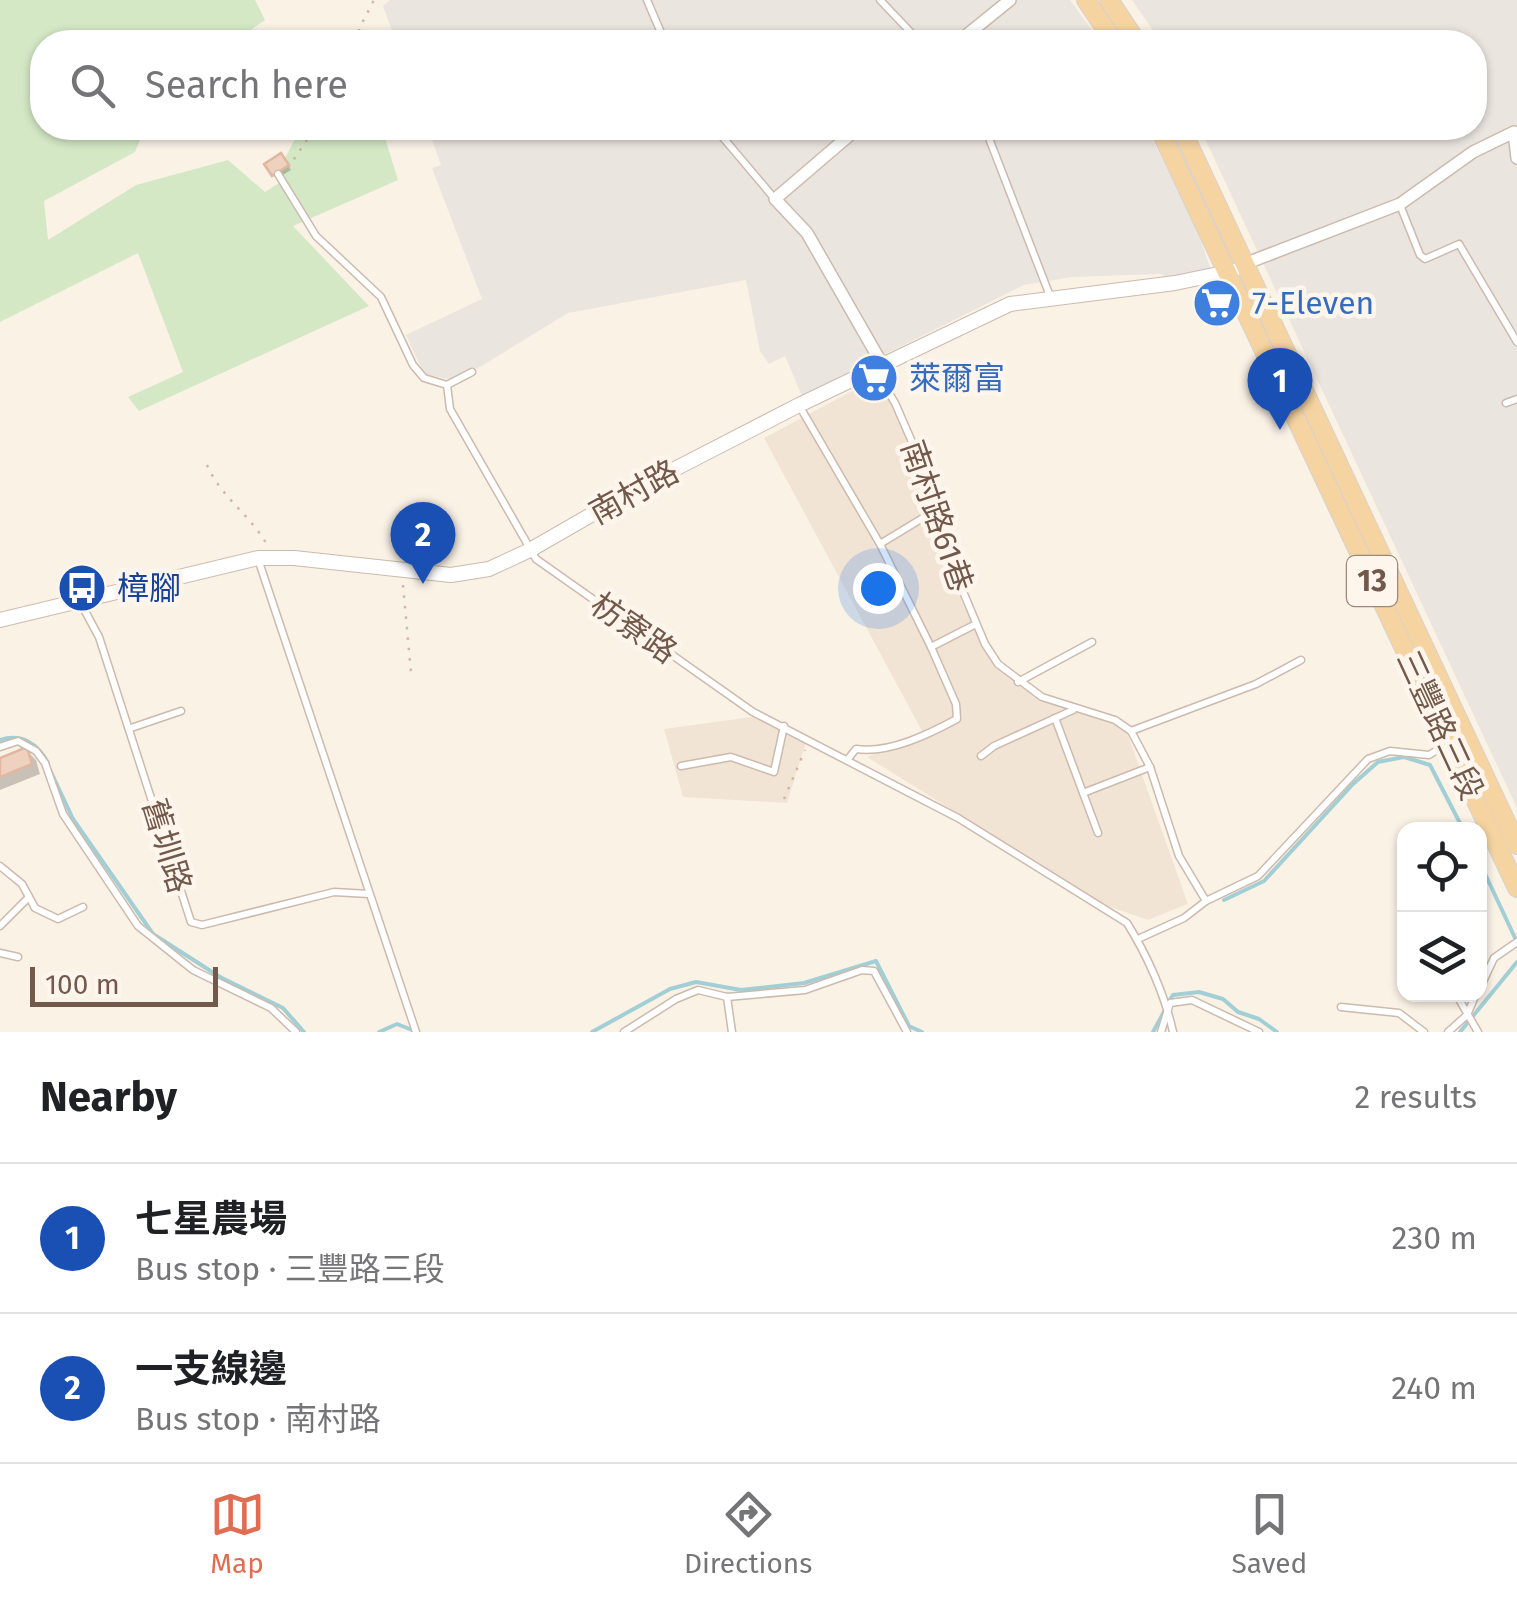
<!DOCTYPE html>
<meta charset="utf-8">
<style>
:root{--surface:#fff;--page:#f2f2f2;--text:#202124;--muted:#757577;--line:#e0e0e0;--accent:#df6d51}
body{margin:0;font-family:"Fira Sans","Noto Sans TC",sans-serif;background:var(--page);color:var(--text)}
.controls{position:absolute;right:30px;bottom:30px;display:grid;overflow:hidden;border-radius:20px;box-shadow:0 2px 8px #0004}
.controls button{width:90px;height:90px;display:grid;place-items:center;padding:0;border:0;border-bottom:2px solid var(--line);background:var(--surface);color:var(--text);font:50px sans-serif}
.scale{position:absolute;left:30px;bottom:25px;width:188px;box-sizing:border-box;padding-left:10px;border:5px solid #73594c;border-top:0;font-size:28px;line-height:35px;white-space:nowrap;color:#73594c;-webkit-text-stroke:8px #fef6ec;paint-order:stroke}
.you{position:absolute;left:878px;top:588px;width:35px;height:35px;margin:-25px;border:8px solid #fff;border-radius:50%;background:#1a73e8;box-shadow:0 0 0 15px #1a73e833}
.badge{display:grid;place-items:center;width:65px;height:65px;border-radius:50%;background:var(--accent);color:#fff;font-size:32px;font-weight:700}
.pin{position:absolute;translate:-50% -82px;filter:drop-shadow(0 2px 5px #0008)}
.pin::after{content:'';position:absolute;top:52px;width:35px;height:30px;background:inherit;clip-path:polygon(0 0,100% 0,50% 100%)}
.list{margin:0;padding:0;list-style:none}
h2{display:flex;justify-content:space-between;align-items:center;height:130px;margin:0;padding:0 40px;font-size:42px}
h2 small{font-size:32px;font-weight:400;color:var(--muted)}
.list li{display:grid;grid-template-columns:65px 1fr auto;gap:30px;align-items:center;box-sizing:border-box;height:150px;padding:0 40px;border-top:2px solid var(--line)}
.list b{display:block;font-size:38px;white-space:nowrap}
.list p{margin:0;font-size:32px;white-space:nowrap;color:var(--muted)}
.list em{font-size:32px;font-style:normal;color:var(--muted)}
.icon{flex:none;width:55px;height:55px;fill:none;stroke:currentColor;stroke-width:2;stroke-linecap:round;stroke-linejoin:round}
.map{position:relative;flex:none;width:1517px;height:1032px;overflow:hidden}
.search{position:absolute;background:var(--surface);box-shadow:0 2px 8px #0004;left:30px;right:30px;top:30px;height:110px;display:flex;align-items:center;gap:25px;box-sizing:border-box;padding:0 35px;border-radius:40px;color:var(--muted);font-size:38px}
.sheet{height:430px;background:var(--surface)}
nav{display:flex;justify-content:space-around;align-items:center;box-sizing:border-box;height:140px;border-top:2px solid var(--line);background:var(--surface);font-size:28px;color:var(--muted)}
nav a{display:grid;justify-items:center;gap:5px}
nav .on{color:var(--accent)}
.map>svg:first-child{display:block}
.residential{fill:#f2e4d5}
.industrial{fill:#ebe5e0}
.green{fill:#d4e8c5}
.shadow{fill:#0003}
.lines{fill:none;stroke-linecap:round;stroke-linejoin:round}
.stream{stroke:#a2cfd5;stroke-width:4}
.building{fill:#efd1bf;stroke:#e1b7a0;stroke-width:2.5}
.service-casing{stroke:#ccbaad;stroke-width:9}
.minor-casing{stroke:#ccbaad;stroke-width:14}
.tertiary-casing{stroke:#ccbaad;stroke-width:16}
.primary-casing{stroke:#d8d1cd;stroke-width:20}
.path{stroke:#d4b4a2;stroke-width:2.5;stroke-dasharray:2.5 8;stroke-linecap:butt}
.service{stroke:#fff;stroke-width:6}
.minor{stroke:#fff;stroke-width:11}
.tertiary{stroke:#fff;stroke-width:14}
.primary{stroke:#f6d4a2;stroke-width:18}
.labels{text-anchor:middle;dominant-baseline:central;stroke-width:9;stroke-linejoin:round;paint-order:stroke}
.shield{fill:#fef6ec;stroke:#9d887c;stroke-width:2.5}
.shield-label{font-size:30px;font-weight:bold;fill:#73594c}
.shop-label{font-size:32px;fill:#366cbe;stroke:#fef6ec;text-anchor:start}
.street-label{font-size:32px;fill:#73594c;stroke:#fef6ec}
.transit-label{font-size:32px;fill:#164399;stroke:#fef6ec;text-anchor:start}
</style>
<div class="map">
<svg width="1517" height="1032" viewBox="0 0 1517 1032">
<rect width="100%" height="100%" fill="#fbf2e6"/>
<!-- residential -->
<g class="residential">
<path d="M882,375L919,467L936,534L964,607L992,660L1034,693L1125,727L1188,904L1148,920L1105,905L867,757L922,731L764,438Z"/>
<path d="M758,716L807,739L787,803L683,797L664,729Z"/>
</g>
<!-- industrial -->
<g class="industrial">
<path d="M390,0H1070L1101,42H396L383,6Z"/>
<path d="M1132,0H1517V808L1200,128H1474V42H1161Z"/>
<path d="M428,128H1147L1198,232L1213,276L1183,285L1161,274L1072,277L1024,285L802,396L785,356L769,364L760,351L746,280L568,313L457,381L424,374L406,335L482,299L432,168L441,165Z"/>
</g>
<!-- green -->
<path class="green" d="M0,0H255L265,20L233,42H42V128H145L135,152L44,201L48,240L136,185L228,160L265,192L282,181L279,169L301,128H382L398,180L293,226L369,306L139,411L128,397L183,372L138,253L0,322Z"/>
<!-- shadow -->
<g class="shadow">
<path d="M285,161L291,170L278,178L274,174Z"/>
<path d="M26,750L36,760L40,774L0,790V760Z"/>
</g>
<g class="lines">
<!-- stream -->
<g class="stream">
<path d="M0,740C22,733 38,744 48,763"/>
<path d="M51,772L73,819L153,934L220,977L283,1008L304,1032"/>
<path d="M1480,863L1516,940"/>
<path d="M1224,900L1264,881L1353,784L1378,762L1404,757L1430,765L1463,829"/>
<path d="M1169,1001L1173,995L1199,992L1223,999L1238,1012L1259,1019L1277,1032"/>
<path d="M379,1032L397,1024L415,1031"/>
<path d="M592,1032L670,989L696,982L741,990L804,983L876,961L909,1026L922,1032"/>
<path d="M1153,1032L1165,1010"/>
<path d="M1460,1032L1517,962"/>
</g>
</g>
<!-- building -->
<g class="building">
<path d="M281,153L289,165L272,176L264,164Z"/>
<path d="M27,747L32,764L0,777V758Z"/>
</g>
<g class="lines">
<!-- service casing -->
<g class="service-casing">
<g id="service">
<path d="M647,0L665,42"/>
<path d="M880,0L920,42"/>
<path d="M715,128L774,198"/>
<path d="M985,128L1050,296"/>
<path d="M278,174L316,236L381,297L413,365L424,378L447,385L450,409L536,559L753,712L958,818L1127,923C1147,955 1165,995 1173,1032"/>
<path d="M1400,205L1420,255L1425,259L1459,244L1517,342"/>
<path d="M875,370L895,403L926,474L946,551L985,644L998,664L1042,697L1115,720L1131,731L1150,767L1179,856L1206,901L1258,876L1368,759L1390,751L1429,755L1464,734"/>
<path d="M447,385L472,372"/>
<path d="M1506,403L1517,399"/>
<path d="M800,407L880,544L931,647"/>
<path d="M880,544L936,510"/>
<path d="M258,559L416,1032"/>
<path d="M79,600L99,637L191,922L202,925L334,892L369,894"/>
<path d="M1018,682L1092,642"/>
<path d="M1055,718L1098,833"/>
<path d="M131,728L181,711"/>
<path d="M1131,731L1256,684L1301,660"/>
<path d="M0,747L18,741L36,751L45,763L63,814L138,926L193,970L271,1008L296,1032"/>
<path d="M981,756L994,746L1073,710"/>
<path d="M848,759L856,749C889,754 929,734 957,719L956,704L931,647L976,624"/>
<path d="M681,766L731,757L774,772L784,726"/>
<path d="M1083,793L1150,767"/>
<path d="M0,866L22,884L35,908L58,919L83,907"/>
<path d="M0,926L29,897"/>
<path d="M1138,939L1184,918L1206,901"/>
<path d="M0,953L18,957"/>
<path d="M1480,988L1494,958L1517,942"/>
<path d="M1456,994L1478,1032"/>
<path d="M727,997L732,1032"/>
<path d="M1341,1007L1399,1013L1424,1032"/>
<path d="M624,1032L676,999L698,990L727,997L805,990L862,970L874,971L907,1032"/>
<path d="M1161,1032L1170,1003L1192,1000L1259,1032"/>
<path d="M1448,1032L1467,1015L1476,994"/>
</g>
</g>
<!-- minor casing -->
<g class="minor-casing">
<g id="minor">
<path d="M958,42L1010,0"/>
<path d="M858,128L775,199L807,233L882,364"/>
<path d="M1247,263L1400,204L1473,152L1514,132L1517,158"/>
</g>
</g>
<!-- tertiary casing -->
<g class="tertiary-casing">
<path id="tertiary" d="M0,620L258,558H294L451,575L489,569L530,550L636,489L799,405L1010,304L1175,283L1233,271"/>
</g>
<!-- primary casing -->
<g class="primary-casing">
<g id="primary">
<path d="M1086,0L1114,42"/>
<path d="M1109,0L1137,42"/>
<path d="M1159,128L1517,888"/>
<path d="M1181,128L1517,845"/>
</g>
</g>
<!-- path -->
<g class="path">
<path d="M359,42V29L374,0"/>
<path d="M288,168L315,128"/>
<path d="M207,465C220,496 249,514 266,543"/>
<path d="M403,585L411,673"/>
<path d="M784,799L805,750"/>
</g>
<!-- service -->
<use href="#service" class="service"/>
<!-- minor -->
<use href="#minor" class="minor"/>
<!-- tertiary -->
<use href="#tertiary" class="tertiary"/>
<!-- primary -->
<use href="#primary" class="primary"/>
</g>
<!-- icons -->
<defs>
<g id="supermarket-disc" transform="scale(2.5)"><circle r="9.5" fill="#3f7fe0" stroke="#fef6ec"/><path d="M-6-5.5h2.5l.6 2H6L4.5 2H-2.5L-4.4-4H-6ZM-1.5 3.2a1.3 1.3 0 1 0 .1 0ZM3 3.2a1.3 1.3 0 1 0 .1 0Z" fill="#fff"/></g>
<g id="bus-disc" transform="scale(2.5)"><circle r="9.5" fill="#1a4fb4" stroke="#fef6ec"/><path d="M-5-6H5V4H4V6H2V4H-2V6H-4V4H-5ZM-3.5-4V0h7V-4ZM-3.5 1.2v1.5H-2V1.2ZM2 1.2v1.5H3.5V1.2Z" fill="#fff"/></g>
</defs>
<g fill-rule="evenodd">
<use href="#supermarket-disc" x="1217" y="303"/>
<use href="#supermarket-disc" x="874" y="378"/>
<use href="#bus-disc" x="82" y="588"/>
</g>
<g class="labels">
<!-- shield labels -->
<rect class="shield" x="1347" y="556" width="50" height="50" rx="8"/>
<g class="shield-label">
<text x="1372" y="581">13</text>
</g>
<!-- shop labels -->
<g class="shop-label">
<text x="1252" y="303">7-Eleven</text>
<text x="909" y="378">萊爾富</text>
</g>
<!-- street labels -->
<g class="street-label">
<text transform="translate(634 492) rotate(-29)">南村路</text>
<text transform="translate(937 516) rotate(71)">南村路61巷</text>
<text transform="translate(634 628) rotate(35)">枋寮路</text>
<text transform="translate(1440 725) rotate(65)">三豐路三段</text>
<text transform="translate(167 846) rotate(73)">舊圳路</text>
</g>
<!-- transit labels -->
<g class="transit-label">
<text x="117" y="588">樟腳</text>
</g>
</g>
</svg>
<div class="controls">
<button><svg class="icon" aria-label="locate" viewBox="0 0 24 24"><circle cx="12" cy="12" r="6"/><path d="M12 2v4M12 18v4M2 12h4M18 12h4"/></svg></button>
<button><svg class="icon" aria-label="layers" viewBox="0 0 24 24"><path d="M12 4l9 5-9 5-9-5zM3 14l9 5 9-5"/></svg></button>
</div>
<div class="scale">100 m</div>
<div class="you"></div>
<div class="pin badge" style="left:1280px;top:430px;background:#1a4fb4">1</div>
<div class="pin badge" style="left:423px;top:584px;background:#1a4fb4">2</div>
<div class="search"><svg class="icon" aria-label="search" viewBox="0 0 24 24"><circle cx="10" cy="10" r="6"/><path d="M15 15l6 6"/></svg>Search here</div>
</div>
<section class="sheet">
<h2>Nearby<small>2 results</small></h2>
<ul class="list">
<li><span class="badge" style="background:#1a4fb4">1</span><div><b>七星農場</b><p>Bus stop · 三豐路三段</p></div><em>230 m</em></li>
<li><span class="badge" style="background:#1a4fb4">2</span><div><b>一支線邊</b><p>Bus stop · 南村路</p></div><em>240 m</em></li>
</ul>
</section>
<nav>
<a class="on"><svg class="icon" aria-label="map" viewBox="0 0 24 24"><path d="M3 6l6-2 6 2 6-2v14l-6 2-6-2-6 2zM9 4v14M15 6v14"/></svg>Map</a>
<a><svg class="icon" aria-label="directions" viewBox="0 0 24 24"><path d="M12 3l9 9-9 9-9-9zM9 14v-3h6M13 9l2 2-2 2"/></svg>Directions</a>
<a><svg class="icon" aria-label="saved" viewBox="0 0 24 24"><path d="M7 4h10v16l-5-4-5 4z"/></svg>Saved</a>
</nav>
